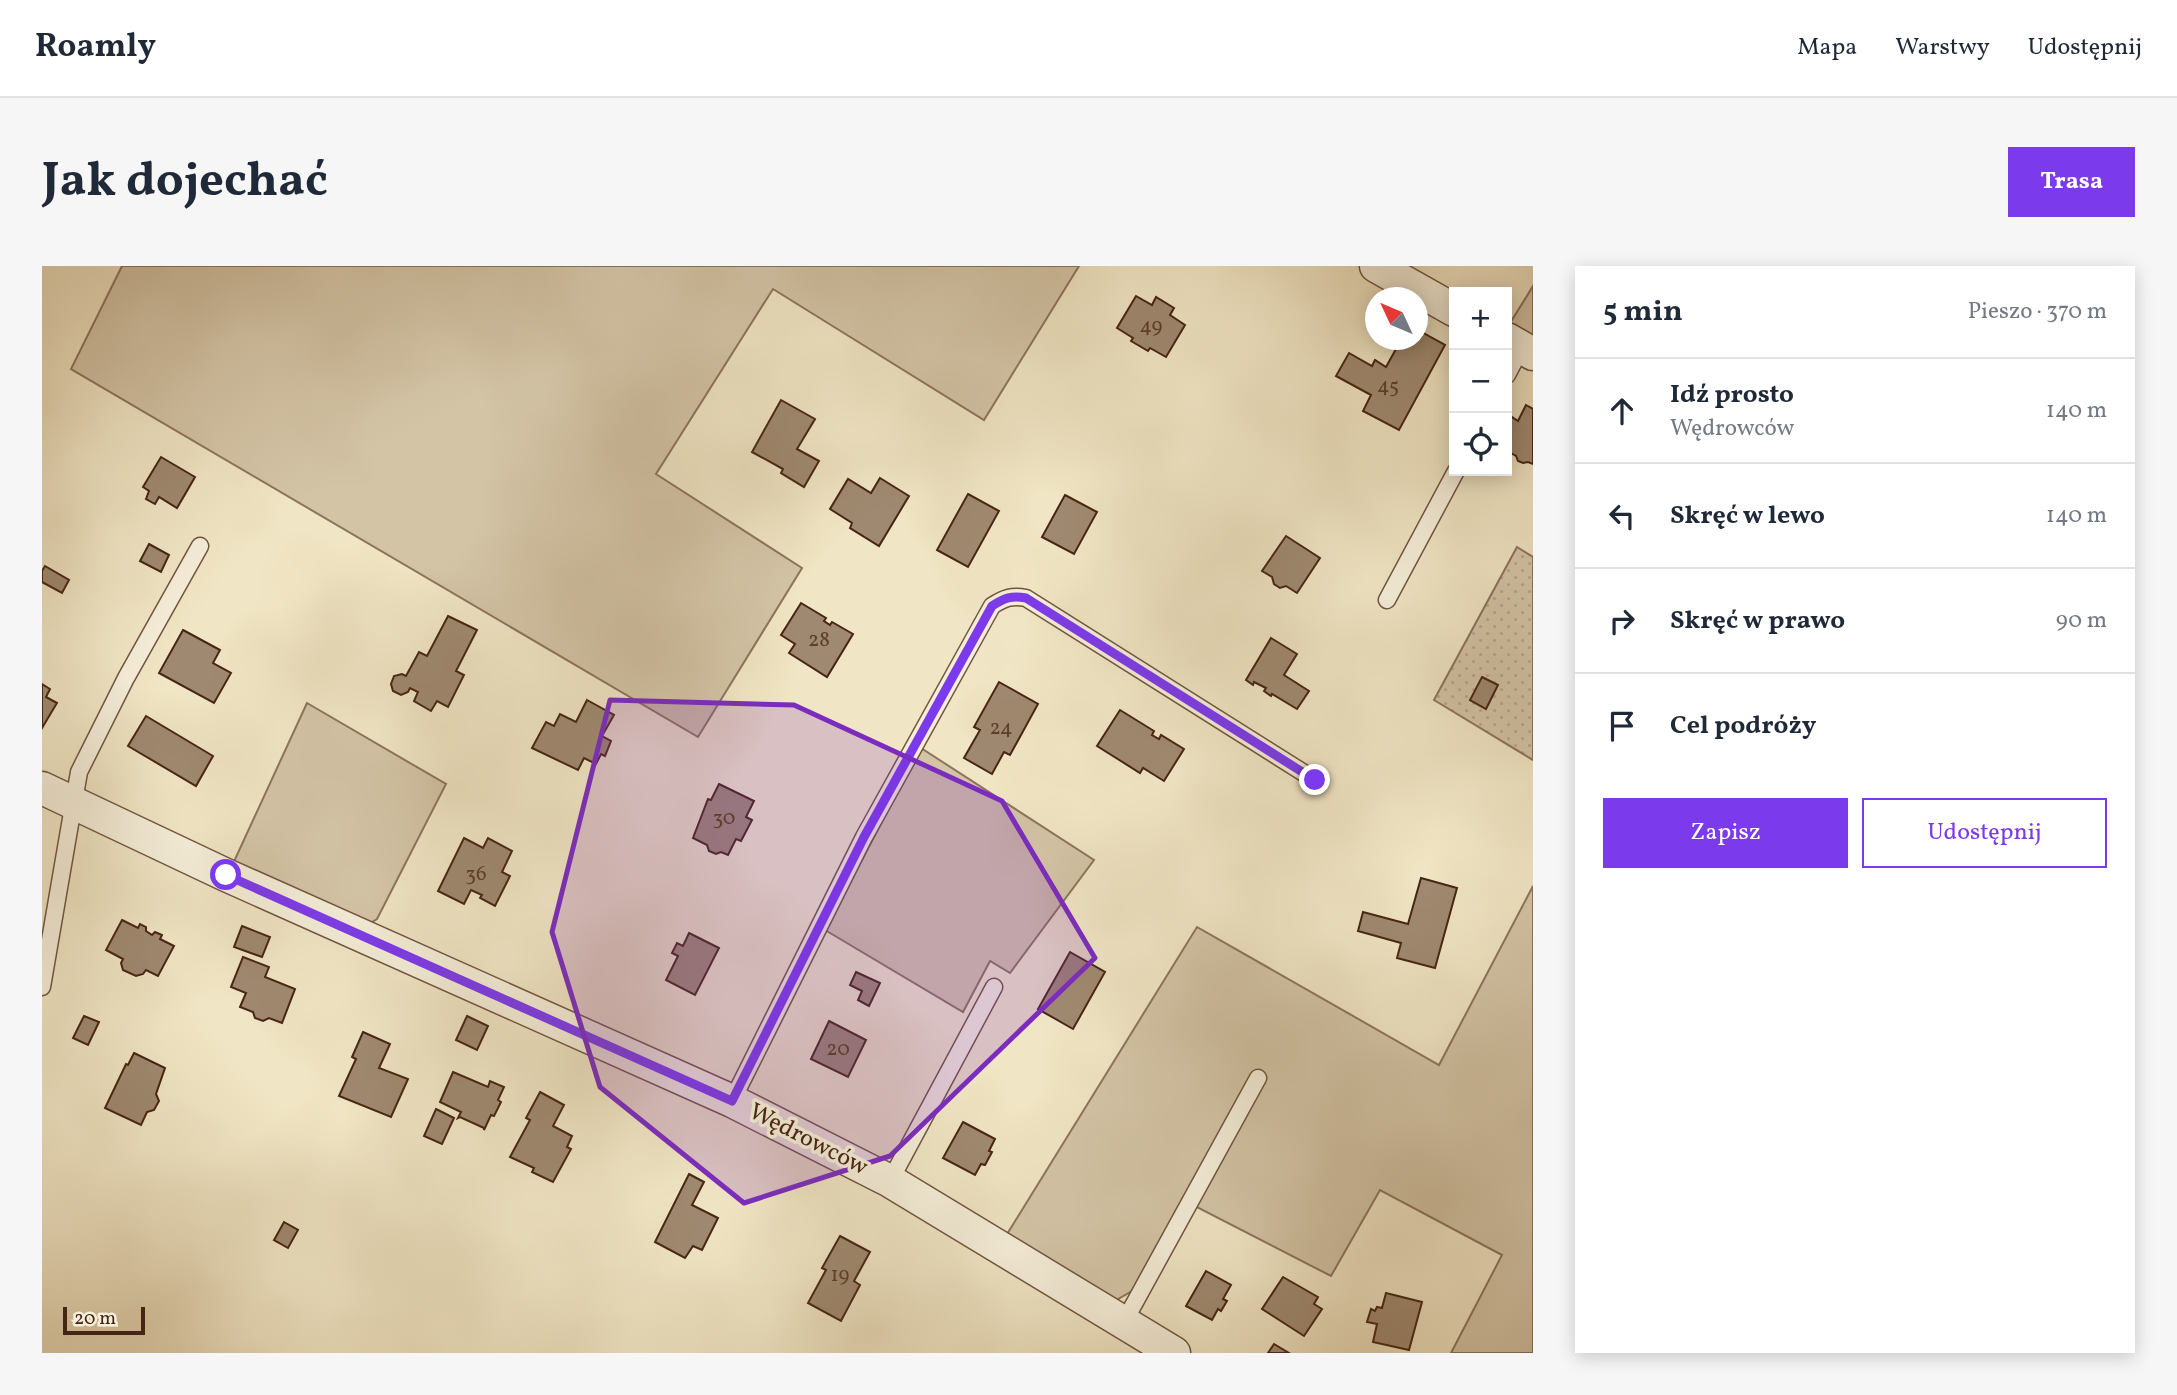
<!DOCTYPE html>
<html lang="pl">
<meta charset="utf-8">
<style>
:root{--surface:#fff;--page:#f6f6f7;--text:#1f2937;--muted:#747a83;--line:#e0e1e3;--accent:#7c3aed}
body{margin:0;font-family:Vollkorn,serif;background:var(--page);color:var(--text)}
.controls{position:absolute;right:21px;top:21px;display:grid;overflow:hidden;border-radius:0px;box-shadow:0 4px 18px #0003}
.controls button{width:63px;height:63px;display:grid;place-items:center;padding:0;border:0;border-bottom:2px solid var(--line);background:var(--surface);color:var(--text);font:35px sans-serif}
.compass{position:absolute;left:1323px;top:21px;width:63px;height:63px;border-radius:50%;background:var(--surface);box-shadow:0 4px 18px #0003;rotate:314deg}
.scale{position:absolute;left:21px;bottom:18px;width:82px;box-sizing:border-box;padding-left:7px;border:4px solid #472514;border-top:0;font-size:19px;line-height:24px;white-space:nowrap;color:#472514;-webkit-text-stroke:5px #f5eed9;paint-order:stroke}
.stop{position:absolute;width:21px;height:21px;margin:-16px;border:5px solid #7c3aed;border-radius:50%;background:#fff}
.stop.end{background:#7c3aed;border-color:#fff;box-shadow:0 2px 7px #0008}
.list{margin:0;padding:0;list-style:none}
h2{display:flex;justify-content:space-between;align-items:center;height:91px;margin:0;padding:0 28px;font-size:30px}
h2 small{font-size:23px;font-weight:400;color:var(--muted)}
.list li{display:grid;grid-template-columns:46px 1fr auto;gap:21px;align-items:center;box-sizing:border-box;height:105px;padding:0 28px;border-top:2px solid var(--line)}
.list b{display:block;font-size:26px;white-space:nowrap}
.list p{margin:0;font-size:23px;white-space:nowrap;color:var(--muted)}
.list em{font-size:23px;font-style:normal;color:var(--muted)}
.actions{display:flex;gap:14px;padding:21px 28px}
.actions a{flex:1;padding:16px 0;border:2px solid var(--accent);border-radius:0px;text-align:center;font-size:24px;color:var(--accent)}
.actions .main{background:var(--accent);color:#fff}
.icon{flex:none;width:38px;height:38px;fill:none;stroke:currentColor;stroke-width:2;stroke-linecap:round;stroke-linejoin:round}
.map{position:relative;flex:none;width:1491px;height:1087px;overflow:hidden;border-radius:0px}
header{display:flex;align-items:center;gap:42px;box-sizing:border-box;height:98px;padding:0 35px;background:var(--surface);border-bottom:2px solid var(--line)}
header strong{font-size:33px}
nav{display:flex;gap:38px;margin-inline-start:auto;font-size:24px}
.intro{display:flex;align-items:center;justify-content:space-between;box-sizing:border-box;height:168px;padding:0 42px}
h1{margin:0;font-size:49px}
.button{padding:18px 32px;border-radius:0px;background:var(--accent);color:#fff;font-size:24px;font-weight:700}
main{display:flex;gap:42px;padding:0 42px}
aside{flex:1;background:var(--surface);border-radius:0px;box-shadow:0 4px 18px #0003}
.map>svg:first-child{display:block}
.green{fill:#d3c4a6;stroke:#8d745d;stroke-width:2}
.garden{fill:url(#garden-dots);stroke:#8d745d;stroke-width:2}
.building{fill:#9f8970;stroke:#472514;stroke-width:2}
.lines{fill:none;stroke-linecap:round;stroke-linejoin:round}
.service-casing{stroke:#715540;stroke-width:19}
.minor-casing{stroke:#715540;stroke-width:35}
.service{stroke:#f5eed9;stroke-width:16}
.minor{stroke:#f5eed9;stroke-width:32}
.route{stroke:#7c3aed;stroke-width:9}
.marked{fill:#7b2cbf;fill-opacity:0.2;stroke:#7b2cbf;stroke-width:5;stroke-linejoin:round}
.labels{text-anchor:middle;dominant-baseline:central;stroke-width:7;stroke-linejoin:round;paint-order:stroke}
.number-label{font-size:21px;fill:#5d3e2b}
.street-label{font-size:24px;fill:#472514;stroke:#f5eed9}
</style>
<header>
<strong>Roamly</strong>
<nav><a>Mapa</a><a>Warstwy</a><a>Udostępnij</a></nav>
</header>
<div class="intro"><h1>Jak dojechać</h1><a class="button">Trasa</a></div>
<main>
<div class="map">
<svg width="1491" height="1087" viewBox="0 0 1491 1087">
<defs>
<pattern id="garden-dots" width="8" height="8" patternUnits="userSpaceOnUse" patternTransform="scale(1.75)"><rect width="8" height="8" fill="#d3c4a6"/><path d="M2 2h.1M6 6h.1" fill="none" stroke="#b6a88e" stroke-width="1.8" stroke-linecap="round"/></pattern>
</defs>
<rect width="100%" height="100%" fill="#f0e5c4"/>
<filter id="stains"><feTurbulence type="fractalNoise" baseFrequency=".00286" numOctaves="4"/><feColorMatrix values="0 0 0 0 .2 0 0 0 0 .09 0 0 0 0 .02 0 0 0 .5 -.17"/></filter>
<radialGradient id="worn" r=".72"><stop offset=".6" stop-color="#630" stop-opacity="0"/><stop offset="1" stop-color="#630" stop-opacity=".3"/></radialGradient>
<!-- green -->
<g class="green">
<path d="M80,0H1037L942,154L731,23L614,208L760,302L656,471L29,103Z"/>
<path d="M1491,20V78L1465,62Z"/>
<path d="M265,437L404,518L335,653L322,661L189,602Z"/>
<path d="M879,482L1052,594L968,707L948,695L921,746L783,664Z"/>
<path d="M1491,620V1087H1409L1460,989L1338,924L1289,1010L1153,940L1090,1025L1069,1037L962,973L1155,661L1397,799Z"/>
</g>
<!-- garden -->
<path class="garden" d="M1475,281L1491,291V494L1392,434Z"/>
<!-- building -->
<g class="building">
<path d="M1094,30L1110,39L1114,31L1132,42L1128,49L1143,59L1124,91L1108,82L1106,85L1089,75L1091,72L1075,62Z"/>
<path d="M1376,64L1403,79L1357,164L1321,145L1329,129L1294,110L1307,87L1330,100L1333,94L1344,101L1359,74H1376Z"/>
<path d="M739,134L773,153L755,183L777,195L762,221L739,207L741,203L710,186Z"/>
<path d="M1484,139L1491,143V198L1486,196L1481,197L1476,195L1474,190L1465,185V176L1469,168L1465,166V162L1470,151L1476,155Z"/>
<path d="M119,191L153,211L135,242L117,231L113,238L104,233L107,225L101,221Z"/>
<path d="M838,212L867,230L837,280L808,262L810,257L788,243L806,213L829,227Z"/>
<path d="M926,228L957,245L926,301L895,284Z"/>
<path d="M1023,229L1055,246L1032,288L1000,271Z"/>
<path d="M1244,270L1278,292L1255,327L1244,320L1238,322L1232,318L1230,311L1220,305Z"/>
<path d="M107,278L127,289L119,306L98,295Z"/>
<path d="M3,300L27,314L20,327L0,316V305Z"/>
<path d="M759,337L784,352L782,355L788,359L790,356L811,368L785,411L747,387L753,378L739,369Z"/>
<path d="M406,350L435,364L414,405L422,409L406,441L395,435L389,445L372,435L376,426L368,422L366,426L359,429L351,425L349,418L352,410L360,408L364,410L377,386L385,390Z"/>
<path d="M141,364L178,384L171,397L189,407L172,437L117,407Z"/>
<path d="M1229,372L1255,388L1242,409L1267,425L1255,443L1230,428L1229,430L1222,425L1224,422L1212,416L1211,419L1204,414Z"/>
<path d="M1440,411L1456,419L1444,443L1428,434Z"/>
<path d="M957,416L996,438L968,489L962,486L950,508L922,492L938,464L932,461Z"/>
<path d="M0,418L8,423L4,431L15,437L0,462Z"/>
<path d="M545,434L572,449L560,470L569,475L563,490L559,488L554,498L542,492L536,504L490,482L504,456L512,460L518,448L534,456Z"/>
<path d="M1078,444L1112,465L1110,469L1117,473L1119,469L1142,483L1122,515L1101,502L1098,507L1055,480Z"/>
<path d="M104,450L171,490L154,520L86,480Z"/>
<path d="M677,518L712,535L704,551L710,554L699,575L694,573L686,589L679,586L674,588L667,585L665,579L651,572L666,533L669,534Z"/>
<path d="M422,572L441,582L446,572L470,585L460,606L468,610L453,640L438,632L440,629L429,624L422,638L396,625Z"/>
<path d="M1379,612L1415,622L1393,702L1355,692L1359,677L1316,665L1321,646L1366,658Z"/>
<path d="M80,654L96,662L98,658L104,661V665L110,669L113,666L120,669L118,673L132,680L116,710L104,704L101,708L94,710L81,704L79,697L81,693L64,684Z"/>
<path d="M200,660L228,671L220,691L192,681Z"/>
<path d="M647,667L677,682L653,729L624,714L636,690L630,687L635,677L641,680Z"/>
<path d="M1028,686L1063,706L1031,763L996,743Z"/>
<path d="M201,691L227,701L223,711L253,723L240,757L227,752L221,755L213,752L211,746L198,741L204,727L189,721Z"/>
<path d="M814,706L838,717L827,740L816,734L820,725L808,719Z"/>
<path d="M42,750L57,756L46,779L31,772Z"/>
<path d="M425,750L446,760L435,784L414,774Z"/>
<path d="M787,755L824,774L806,811L769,793Z"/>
<path d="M321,766L348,778L337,802L366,813L349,851L297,830L314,793L310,791Z"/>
<path d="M92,787L123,802L114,828L117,835L112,844L105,846L99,859L63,842L84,798L86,799Z"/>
<path d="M411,806L446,821L448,815L462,821L456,834L459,836L452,850L449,849L442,864V862L418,851L416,852L419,846L398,836Z"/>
<path d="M498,826L522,839L511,860L530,870L525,881L529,883L511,916L490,906L492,902L468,891L488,854L484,852Z"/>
<path d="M394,843L412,852L400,878L382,870Z"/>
<path d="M921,856L953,873L947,885L950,886L943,899L939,898L933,909L901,892Z"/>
<path d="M647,908L662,916L650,939L676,952L660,984L651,980L643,992L613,976Z"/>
<path d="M242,956L256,964L246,982L232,974Z"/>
<path d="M798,970L828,986L812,1015L818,1019L799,1055L766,1037L784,1004L780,1002Z"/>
<path d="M1164,1005L1189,1019L1181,1033L1185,1035L1179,1045L1176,1043L1170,1054L1144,1040Z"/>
<path d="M1241,1011L1276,1031L1272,1038L1280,1043L1262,1070L1220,1043Z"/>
<path d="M1344,1027L1380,1036L1367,1084L1331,1076L1335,1058L1325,1056L1329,1043L1333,1045L1335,1041L1340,1042Z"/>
<path d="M1232,1078L1247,1087H1226Z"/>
</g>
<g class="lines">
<!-- service casing -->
<g class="service-casing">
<g id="service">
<path d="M1465,109L1479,82"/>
<path d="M1345,334L1414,205"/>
<path d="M0,721L37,506L84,412L158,280"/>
<path d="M690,835L822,571L950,340C962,332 970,329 984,332L1273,514"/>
<path d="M848,915L952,721"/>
<path d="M1081,1058L1216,812"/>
</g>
</g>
<!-- minor casing -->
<g class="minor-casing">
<g id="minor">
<path d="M1334,0L1412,44"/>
<path d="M1465,73L1491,88"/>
<path d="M0,522L184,609L690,835L848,915L1132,1087"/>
</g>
</g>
<!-- service -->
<use href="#service" class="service"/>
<!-- minor -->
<use href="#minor" class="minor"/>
</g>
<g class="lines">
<!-- route -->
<path class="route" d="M184,609L690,835L822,571L950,340C962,332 970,329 984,332L1273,514"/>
</g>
<!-- marked area -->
<path class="marked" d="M568,434L752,439L960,535L1053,692L848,890L702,937L558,821L510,666Z"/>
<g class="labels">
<!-- number labels -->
<g class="number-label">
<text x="1109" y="60">49</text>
<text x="1346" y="120">45</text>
<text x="777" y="374">28</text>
<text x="959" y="462">24</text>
<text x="682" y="552">30</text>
<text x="434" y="608">36</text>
<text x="796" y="783">20</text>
<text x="798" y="1009">19</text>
</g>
<!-- street labels -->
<g class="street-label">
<text transform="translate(766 874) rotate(27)">Wędrowców</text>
</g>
</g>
<rect width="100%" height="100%" filter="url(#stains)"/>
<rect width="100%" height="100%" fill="url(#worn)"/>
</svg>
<div class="controls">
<button>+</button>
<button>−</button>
<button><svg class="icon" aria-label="locate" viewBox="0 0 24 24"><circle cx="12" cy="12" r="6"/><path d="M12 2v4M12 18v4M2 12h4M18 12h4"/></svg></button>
</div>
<svg class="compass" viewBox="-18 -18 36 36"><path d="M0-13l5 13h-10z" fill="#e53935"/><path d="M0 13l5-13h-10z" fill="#747a83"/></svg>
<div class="scale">20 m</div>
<div class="stop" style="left:184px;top:609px"></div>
<div class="stop end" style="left:1273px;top:514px"></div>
</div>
<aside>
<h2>5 min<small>Pieszo · 370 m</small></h2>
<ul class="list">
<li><svg class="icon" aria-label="ahead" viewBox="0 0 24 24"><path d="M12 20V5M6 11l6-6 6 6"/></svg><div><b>Idź prosto</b><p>Wędrowców</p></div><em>140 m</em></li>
<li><svg class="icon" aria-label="left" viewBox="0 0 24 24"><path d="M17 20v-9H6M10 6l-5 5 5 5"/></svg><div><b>Skręć w lewo</b></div><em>140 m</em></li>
<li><svg class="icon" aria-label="right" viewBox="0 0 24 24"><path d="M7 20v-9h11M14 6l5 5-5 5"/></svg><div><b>Skręć w prawo</b></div><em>90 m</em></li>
<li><svg class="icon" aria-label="arrive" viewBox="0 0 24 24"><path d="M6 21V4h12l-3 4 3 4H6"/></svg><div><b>Cel podróży</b></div></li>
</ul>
<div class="actions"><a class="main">Zapisz</a><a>Udostępnij</a></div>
</aside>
</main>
